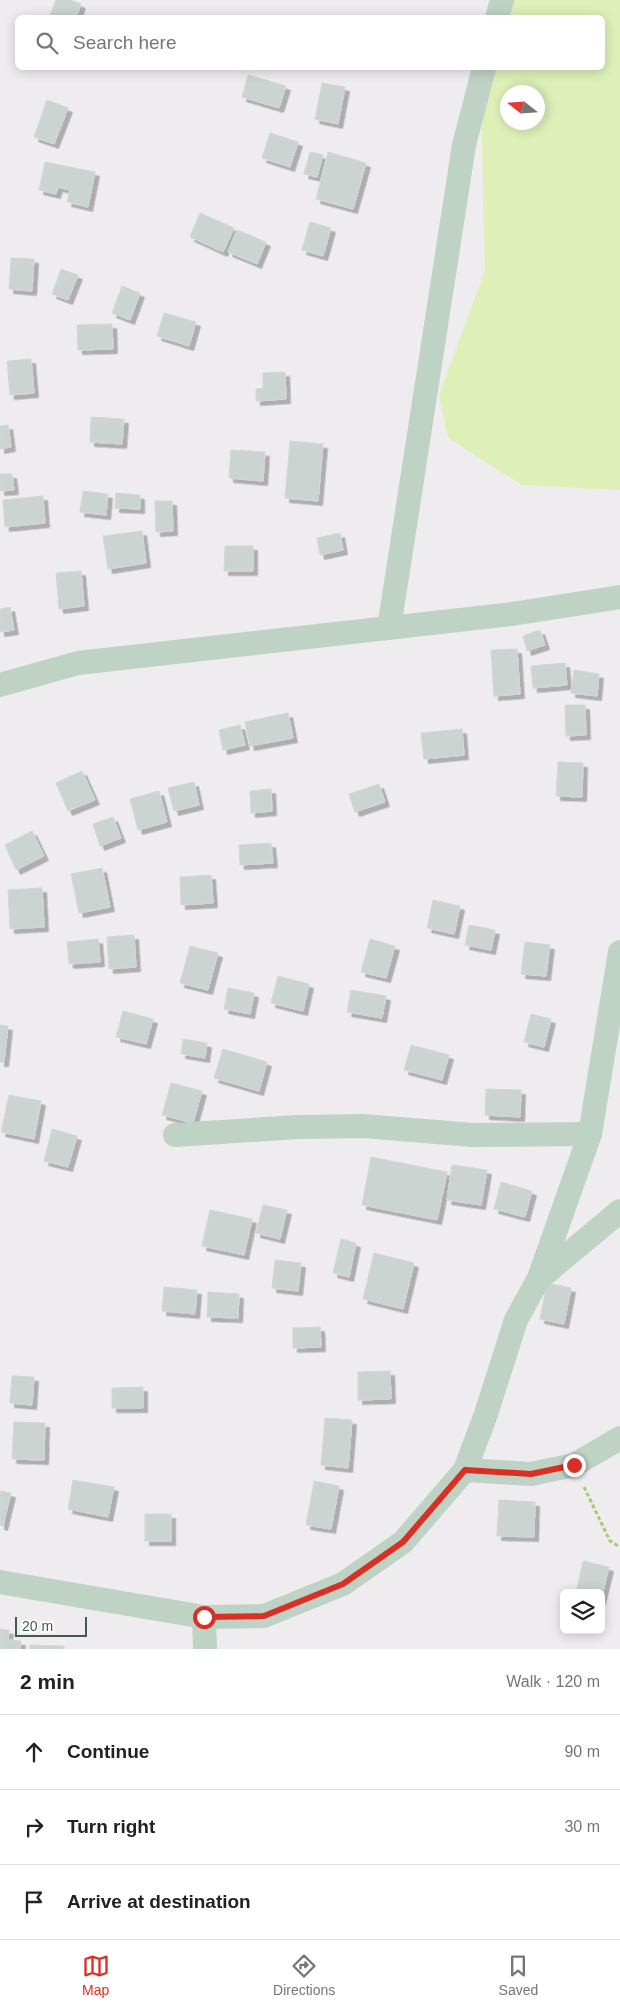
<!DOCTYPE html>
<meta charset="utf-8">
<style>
:root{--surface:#fff;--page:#f2f2f2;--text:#222;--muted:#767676;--line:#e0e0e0;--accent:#d93025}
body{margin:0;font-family:Arial,sans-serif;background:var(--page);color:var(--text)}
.controls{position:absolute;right:15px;bottom:15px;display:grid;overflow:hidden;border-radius:8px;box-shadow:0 2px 12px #0003}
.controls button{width:45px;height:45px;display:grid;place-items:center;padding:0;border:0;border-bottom:1px solid var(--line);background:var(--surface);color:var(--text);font:25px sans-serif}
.compass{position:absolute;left:500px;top:85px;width:45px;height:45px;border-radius:50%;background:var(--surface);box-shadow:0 2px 12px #0003;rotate:287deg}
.scale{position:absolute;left:15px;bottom:12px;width:72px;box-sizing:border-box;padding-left:5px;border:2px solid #445a4c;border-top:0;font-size:14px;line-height:18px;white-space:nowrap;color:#445a4c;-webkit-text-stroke:4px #fff;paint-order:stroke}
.stop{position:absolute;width:15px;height:15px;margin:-11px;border:4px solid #d93025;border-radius:50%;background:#fff}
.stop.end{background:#d93025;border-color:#fff;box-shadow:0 1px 5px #0008}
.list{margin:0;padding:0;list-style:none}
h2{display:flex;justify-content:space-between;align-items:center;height:65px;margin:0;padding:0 20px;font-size:21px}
h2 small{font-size:16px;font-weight:400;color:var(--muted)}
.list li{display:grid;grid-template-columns:32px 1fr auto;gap:15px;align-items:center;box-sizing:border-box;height:75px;padding:0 20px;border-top:1px solid var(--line)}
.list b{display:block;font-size:19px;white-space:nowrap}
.list em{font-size:16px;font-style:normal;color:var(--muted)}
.icon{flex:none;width:28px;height:28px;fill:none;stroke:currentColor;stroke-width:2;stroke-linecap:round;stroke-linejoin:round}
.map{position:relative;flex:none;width:620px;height:1649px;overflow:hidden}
.search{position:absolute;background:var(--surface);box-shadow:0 2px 12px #0003;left:15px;right:15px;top:15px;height:55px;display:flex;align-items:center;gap:12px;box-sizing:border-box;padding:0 18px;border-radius:8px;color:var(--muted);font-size:19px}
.sheet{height:290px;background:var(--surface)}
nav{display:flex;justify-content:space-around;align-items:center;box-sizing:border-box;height:70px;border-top:1px solid var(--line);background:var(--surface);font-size:14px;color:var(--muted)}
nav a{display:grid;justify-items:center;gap:2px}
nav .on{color:var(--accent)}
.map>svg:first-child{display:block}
.green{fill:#deefb8;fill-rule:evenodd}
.building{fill:#cbd4d0;stroke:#d0d8d5;filter:url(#shadow)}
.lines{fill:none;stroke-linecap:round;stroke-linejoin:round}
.path{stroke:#a6cd6f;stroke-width:3;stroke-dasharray:4 2.5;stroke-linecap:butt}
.minor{stroke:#bfd2c6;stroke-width:24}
.route{stroke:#d93025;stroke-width:6}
</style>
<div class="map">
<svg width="620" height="1649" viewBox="0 0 620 1649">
<defs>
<filter id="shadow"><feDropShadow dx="4.5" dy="4.5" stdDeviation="0" flood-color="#0004"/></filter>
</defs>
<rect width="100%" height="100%" fill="#efecef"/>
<!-- green -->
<path class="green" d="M500,0H620V490L522,485L448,438L439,395L485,270L480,68H602V18L492,17ZM508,92H538V122H508Z"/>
<!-- building -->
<g class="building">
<path d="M56,0H70L81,4L76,18H49Z"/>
<path d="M248,75L286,86L279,108L242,97Z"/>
<path d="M322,83L345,87L338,124L315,119Z"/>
<path d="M47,100L68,108L54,144L34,137Z"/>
<path d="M270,133L298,142L290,167L262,158Z"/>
<path d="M310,152L323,155L317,177L304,174Z"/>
<path d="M328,152L366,163L353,209L316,199Z"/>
<path d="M45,162L95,172L88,207L67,202L70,190L58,187L56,194L39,190Z"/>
<path d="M200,213L234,228L223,252L190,237Z"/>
<path d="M310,222L331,228L323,256L302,250Z"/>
<path d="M237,230L266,242L257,264L228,252Z"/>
<path d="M11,258L34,259L32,291L9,289Z"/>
<path d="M61,269L78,275L68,300L52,294Z"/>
<path d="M122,286L140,293L130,320L112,313Z"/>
<path d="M164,313L196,322L189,346L157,336Z"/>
<path d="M112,324L113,349L78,350L77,325Z"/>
<path d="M31,359L34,393L10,395L7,361Z"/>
<path d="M285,372L286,399L256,401V389L263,388V373Z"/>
<path d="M91,417L124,419L122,444L90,442Z"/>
<path d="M8,425L11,447L0,449V426Z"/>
<path d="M290,441L323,444L318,501L285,498Z"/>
<path d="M231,450L265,452L263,481L229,478Z"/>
<path d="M0,474H12L14,490L0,491Z"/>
<path d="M83,491L108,494L106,515L80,512Z"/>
<path d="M116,493L140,495V509L115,508Z"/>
<path d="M43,496L45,523L5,527L3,500Z"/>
<path d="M155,501H172L173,531L156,532Z"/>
<path d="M142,531L146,563L108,569L103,536Z"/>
<path d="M340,533L343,550L320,555L317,538Z"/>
<path d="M225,546H253V571H224Z"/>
<path d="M81,571L84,606L59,609L56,573Z"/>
<path d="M10,607L14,630L0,632V609Z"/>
<path d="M540,630L545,645L527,651L523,636Z"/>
<path d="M517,649L520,694L494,696L491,650Z"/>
<path d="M565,663L567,685L533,688L531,666Z"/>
<path d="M574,670L599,674L597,696L571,693Z"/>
<path d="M565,705H585L586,735L566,736Z"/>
<path d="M288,713L293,738L250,746L245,722Z"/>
<path d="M240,725L245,745L223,750L219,730Z"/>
<path d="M462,729L464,755L424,759L421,733Z"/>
<path d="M558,762L583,763L582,797L556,796Z"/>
<path d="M82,771L95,800L68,811L56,783Z"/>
<path d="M194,782L199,805L174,811L168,788Z"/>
<path d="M379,784L385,802L355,812L349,794Z"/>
<path d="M271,789L272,811L251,813L250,791Z"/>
<path d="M159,791L167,822L138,830L130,799Z"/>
<path d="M113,817L121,838L100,846L93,824Z"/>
<path d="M32,831L44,856L16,870L5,845Z"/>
<path d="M271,843L273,863L240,865L239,845Z"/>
<path d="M102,868L110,907L79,913L71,874Z"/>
<path d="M211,875L213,903L181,905L180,877Z"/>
<path d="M42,888L44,927L10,929L8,890Z"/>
<path d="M433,900L460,906L454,934L427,928Z"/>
<path d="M469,925L495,930L491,950L465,945Z"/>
<path d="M134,935L136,967L109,969L107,937Z"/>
<path d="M98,939L100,962L69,964L67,942Z"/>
<path d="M370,939L395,946L386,978L361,972Z"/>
<path d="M525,942L550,945L546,976L521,974Z"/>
<path d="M190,946L218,953L208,990L180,983Z"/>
<path d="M278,976L309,984L303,1011L271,1003Z"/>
<path d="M228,988L254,993L250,1014L224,1009Z"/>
<path d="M351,990L386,996L382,1018L347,1012Z"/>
<path d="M123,1011L153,1019L146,1044L116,1037Z"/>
<path d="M531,1014L551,1019L544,1047L524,1042Z"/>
<path d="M0,1025L8,1026L4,1062H0Z"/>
<path d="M183,1039L207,1043L205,1058L181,1054Z"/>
<path d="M411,1045L449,1055L442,1080L404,1070Z"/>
<path d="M223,1049L267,1062L259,1091L214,1078Z"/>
<path d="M171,1083L202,1091L193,1123L162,1115Z"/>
<path d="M486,1089L521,1090L520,1117L485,1115Z"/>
<path d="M9,1095L41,1101L34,1139L1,1132Z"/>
<path d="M52,1129L77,1136L68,1167L44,1161Z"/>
<path d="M371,1157L447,1172L437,1220L362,1205Z"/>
<path d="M452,1165L487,1170L481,1205L447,1200Z"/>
<path d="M501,1182L532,1191L525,1217L494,1209Z"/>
<path d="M263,1205L287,1210L280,1239L256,1233Z"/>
<path d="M210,1210L252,1219L244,1255L202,1246Z"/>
<path d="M341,1239L356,1243L349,1277L333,1273Z"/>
<path d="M374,1253L414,1263L403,1309L363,1299Z"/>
<path d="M275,1260L301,1263L298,1291L272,1288Z"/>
<path d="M547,1283L571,1288L564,1324L540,1319Z"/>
<path d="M164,1287L197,1290L195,1314L162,1311Z"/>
<path d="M208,1292L239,1294L238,1318L207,1317Z"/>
<path d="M320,1327L321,1347L293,1348V1328Z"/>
<path d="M390,1371L391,1399L358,1400V1372Z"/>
<path d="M12,1376L34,1377L32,1405L10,1403Z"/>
<path d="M143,1387V1408H112V1388Z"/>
<path d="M325,1418L352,1420L348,1468L321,1465Z"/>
<path d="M14,1422L45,1423L44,1460L12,1459Z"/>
<path d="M73,1480L114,1487L108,1517L68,1509Z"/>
<path d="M314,1481L339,1486L331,1529L306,1525Z"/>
<path d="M0,1491L11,1493L3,1526L0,1525Z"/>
<path d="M499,1500L535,1502L534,1537L497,1536Z"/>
<rect x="145" y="1514" width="26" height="27"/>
<path d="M583,1561L609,1567L601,1600V1593H576Z"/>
<path d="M0,1629L9,1630L8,1640L21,1641L20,1649H0Z"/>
<path d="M30,1645L64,1646V1649H30Z"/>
</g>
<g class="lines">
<!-- path -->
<path class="path" d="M584,1487L610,1541L620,1547"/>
<!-- minor -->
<g class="minor">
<path d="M497,18L502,0"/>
<path d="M389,628L464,145L484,68"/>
<path d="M0,685L78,663L512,614L620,597"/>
<path d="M175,1135L298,1127L363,1126L473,1135L590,1134"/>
<path d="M541,1277L620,1211"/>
<path d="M465,1470L531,1474L574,1465L620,1438"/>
<path d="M0,1582L204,1617L264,1616L343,1584L403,1542L465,1470L486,1414L516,1320L539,1278L590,1134L620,952"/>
<path d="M204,1617L205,1649"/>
</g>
</g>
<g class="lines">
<!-- route -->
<path class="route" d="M204,1617L264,1616L343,1584L403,1542L465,1470L531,1474L574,1465"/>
</g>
</svg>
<div class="controls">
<button><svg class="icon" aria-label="layers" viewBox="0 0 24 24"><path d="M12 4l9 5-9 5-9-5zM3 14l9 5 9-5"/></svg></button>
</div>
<svg class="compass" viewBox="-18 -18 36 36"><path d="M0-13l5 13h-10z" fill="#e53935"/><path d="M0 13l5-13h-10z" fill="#767676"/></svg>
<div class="scale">20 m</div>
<div class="stop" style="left:204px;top:1617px"></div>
<div class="stop end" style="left:574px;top:1465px"></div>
<div class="search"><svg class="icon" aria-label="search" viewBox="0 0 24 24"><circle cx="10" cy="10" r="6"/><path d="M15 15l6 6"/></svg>Search here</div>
</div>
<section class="sheet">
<h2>2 min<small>Walk · 120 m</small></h2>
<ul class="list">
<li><svg class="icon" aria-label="ahead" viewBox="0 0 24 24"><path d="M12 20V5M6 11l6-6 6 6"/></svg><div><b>Continue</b></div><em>90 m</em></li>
<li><svg class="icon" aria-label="right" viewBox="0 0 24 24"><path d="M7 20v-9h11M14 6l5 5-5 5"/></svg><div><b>Turn right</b></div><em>30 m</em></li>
<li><svg class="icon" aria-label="arrive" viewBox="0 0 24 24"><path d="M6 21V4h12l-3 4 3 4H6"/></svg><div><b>Arrive at destination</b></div></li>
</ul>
</section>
<nav>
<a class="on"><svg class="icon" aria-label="map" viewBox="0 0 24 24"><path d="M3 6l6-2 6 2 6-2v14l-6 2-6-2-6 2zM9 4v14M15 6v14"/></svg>Map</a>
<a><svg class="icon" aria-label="directions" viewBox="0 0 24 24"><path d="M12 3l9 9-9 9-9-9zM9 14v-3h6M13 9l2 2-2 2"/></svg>Directions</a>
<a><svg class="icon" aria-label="saved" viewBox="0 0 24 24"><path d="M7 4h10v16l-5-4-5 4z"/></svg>Saved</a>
</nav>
